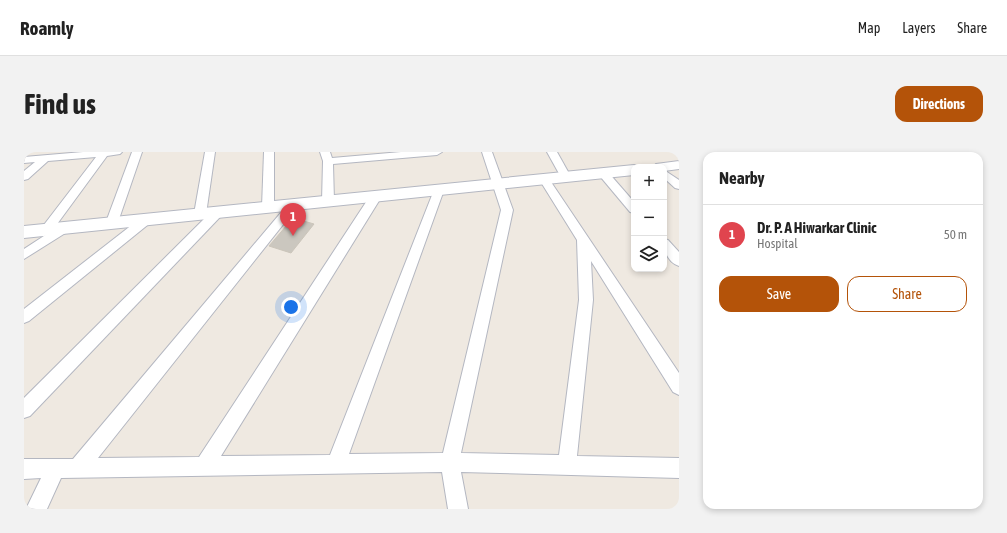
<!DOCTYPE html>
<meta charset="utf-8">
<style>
:root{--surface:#fff;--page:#f2f2f2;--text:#222;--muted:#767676;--line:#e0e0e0;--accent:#b45309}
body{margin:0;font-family:"Asap Condensed",sans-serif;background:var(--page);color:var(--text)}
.controls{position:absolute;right:12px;top:12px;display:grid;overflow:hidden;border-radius:8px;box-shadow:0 2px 6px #0003}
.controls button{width:36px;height:36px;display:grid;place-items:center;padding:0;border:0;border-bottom:1px solid var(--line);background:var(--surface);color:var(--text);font:20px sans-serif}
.you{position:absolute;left:267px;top:155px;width:14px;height:14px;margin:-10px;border:3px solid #fff;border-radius:50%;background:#1a73e8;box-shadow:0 0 0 6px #1a73e833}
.badge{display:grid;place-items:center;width:26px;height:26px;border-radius:50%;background:var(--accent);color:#fff;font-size:13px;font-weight:700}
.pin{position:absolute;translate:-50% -33px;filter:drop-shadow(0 1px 2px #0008)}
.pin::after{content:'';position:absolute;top:21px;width:14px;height:12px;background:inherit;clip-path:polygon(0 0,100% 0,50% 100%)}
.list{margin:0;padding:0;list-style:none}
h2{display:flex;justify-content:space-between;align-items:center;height:52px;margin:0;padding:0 16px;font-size:17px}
h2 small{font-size:13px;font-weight:400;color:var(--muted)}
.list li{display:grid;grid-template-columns:26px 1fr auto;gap:12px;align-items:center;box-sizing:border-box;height:60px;padding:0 16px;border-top:1px solid var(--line)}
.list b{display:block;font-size:15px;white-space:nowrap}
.list p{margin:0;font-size:13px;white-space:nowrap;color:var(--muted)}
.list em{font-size:13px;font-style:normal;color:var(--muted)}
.actions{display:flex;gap:8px;padding:12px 16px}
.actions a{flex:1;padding:9px 0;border:1px solid var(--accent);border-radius:12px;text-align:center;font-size:14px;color:var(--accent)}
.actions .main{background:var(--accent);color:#fff}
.icon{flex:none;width:22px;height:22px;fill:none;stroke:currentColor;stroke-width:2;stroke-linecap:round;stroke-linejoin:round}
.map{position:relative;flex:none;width:655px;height:357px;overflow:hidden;border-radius:12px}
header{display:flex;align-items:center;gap:24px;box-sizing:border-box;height:56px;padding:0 20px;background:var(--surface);border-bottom:1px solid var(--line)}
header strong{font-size:19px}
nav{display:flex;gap:22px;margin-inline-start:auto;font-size:14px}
.intro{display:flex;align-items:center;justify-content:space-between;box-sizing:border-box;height:96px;padding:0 24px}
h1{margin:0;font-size:28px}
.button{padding:10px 18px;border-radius:12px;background:var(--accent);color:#fff;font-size:14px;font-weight:700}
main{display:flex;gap:24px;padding:0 24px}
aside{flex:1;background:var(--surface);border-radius:12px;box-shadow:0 2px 6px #0003}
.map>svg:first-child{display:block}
.building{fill:#cbc7bf;stroke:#cbc5ba}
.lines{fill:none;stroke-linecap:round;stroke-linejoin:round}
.street-casing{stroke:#b4b7c1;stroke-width:2}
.secondary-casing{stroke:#b4b7c1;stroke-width:2}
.street{fill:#fff;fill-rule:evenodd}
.secondary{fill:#fff;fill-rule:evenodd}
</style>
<header>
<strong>Roamly</strong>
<nav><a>Map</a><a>Layers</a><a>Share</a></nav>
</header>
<div class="intro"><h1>Find us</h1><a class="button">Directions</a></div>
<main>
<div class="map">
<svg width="655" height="357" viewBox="0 0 655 357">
<rect width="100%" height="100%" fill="#efe9e1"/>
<!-- building -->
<path class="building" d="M269,66L290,72L267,101L245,94Z"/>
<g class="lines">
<!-- street casing -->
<g class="street-casing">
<g id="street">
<path d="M59,0H98L96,2L83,4L28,79L39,73L45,77L43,80L0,107V97L23,82L18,81L16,78L72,5L24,9L4,27L0,28V19L11,10L0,11V5Z"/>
<path d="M108,0H118L94,70L88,74L84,73L82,70Z"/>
<path d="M181,0H191L182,62L176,66L170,62Z"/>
<path d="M240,0H250V55L244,59L238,55Z"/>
<path d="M296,0H306L308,6L377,0H418L413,3L309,12L310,49L304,52L298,49L299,9Z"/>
<path d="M458,0H468L489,58L437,301L535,303L555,148L553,88L515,27L520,24L525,27L655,221V243L649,240L567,109L569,148L553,304L655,306V326L437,320L444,357H424L418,320L37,326L23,357H2L17,326L0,327V307H49L265,51H273L275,53L273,55L74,306L175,305L346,44L352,41L358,44L197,304L306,303L410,38L415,35L420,38L325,302L419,301L477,58Z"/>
<path d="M523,0H533L547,25L546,27H538Z"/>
<path d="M579,18L583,19L610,50V61L606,60L575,23L574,21Z"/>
<path d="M640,18L655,28V37L651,36L640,26Z"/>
<path d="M194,56L200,60L198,63L6,264L0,266V246L190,57Z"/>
<path d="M122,64L128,68L126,71L5,169L0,171V157L118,65Z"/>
<path d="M640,87L644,88L655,100V114C643,110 640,98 640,87Z"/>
</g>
</g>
<!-- secondary casing -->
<g class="secondary-casing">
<g id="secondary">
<path d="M655,9V17L640,19V15H629L632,12Z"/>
<path d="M610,13L616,15H610V23L0,86V74Z"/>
</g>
</g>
<!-- street -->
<use href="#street" class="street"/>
<!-- secondary -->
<use href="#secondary" class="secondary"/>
</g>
</svg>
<div class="controls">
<button>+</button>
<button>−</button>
<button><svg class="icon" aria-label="layers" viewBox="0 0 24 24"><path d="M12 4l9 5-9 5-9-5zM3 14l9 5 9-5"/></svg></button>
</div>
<div class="you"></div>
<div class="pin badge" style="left:269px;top:84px;background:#e0444e">1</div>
</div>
<aside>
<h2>Nearby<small></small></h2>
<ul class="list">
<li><span class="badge" style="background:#e0444e">1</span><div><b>Dr. P. A Hiwarkar Clinic</b><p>Hospital</p></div><em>50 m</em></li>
</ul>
<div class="actions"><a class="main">Save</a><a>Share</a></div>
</aside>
</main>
